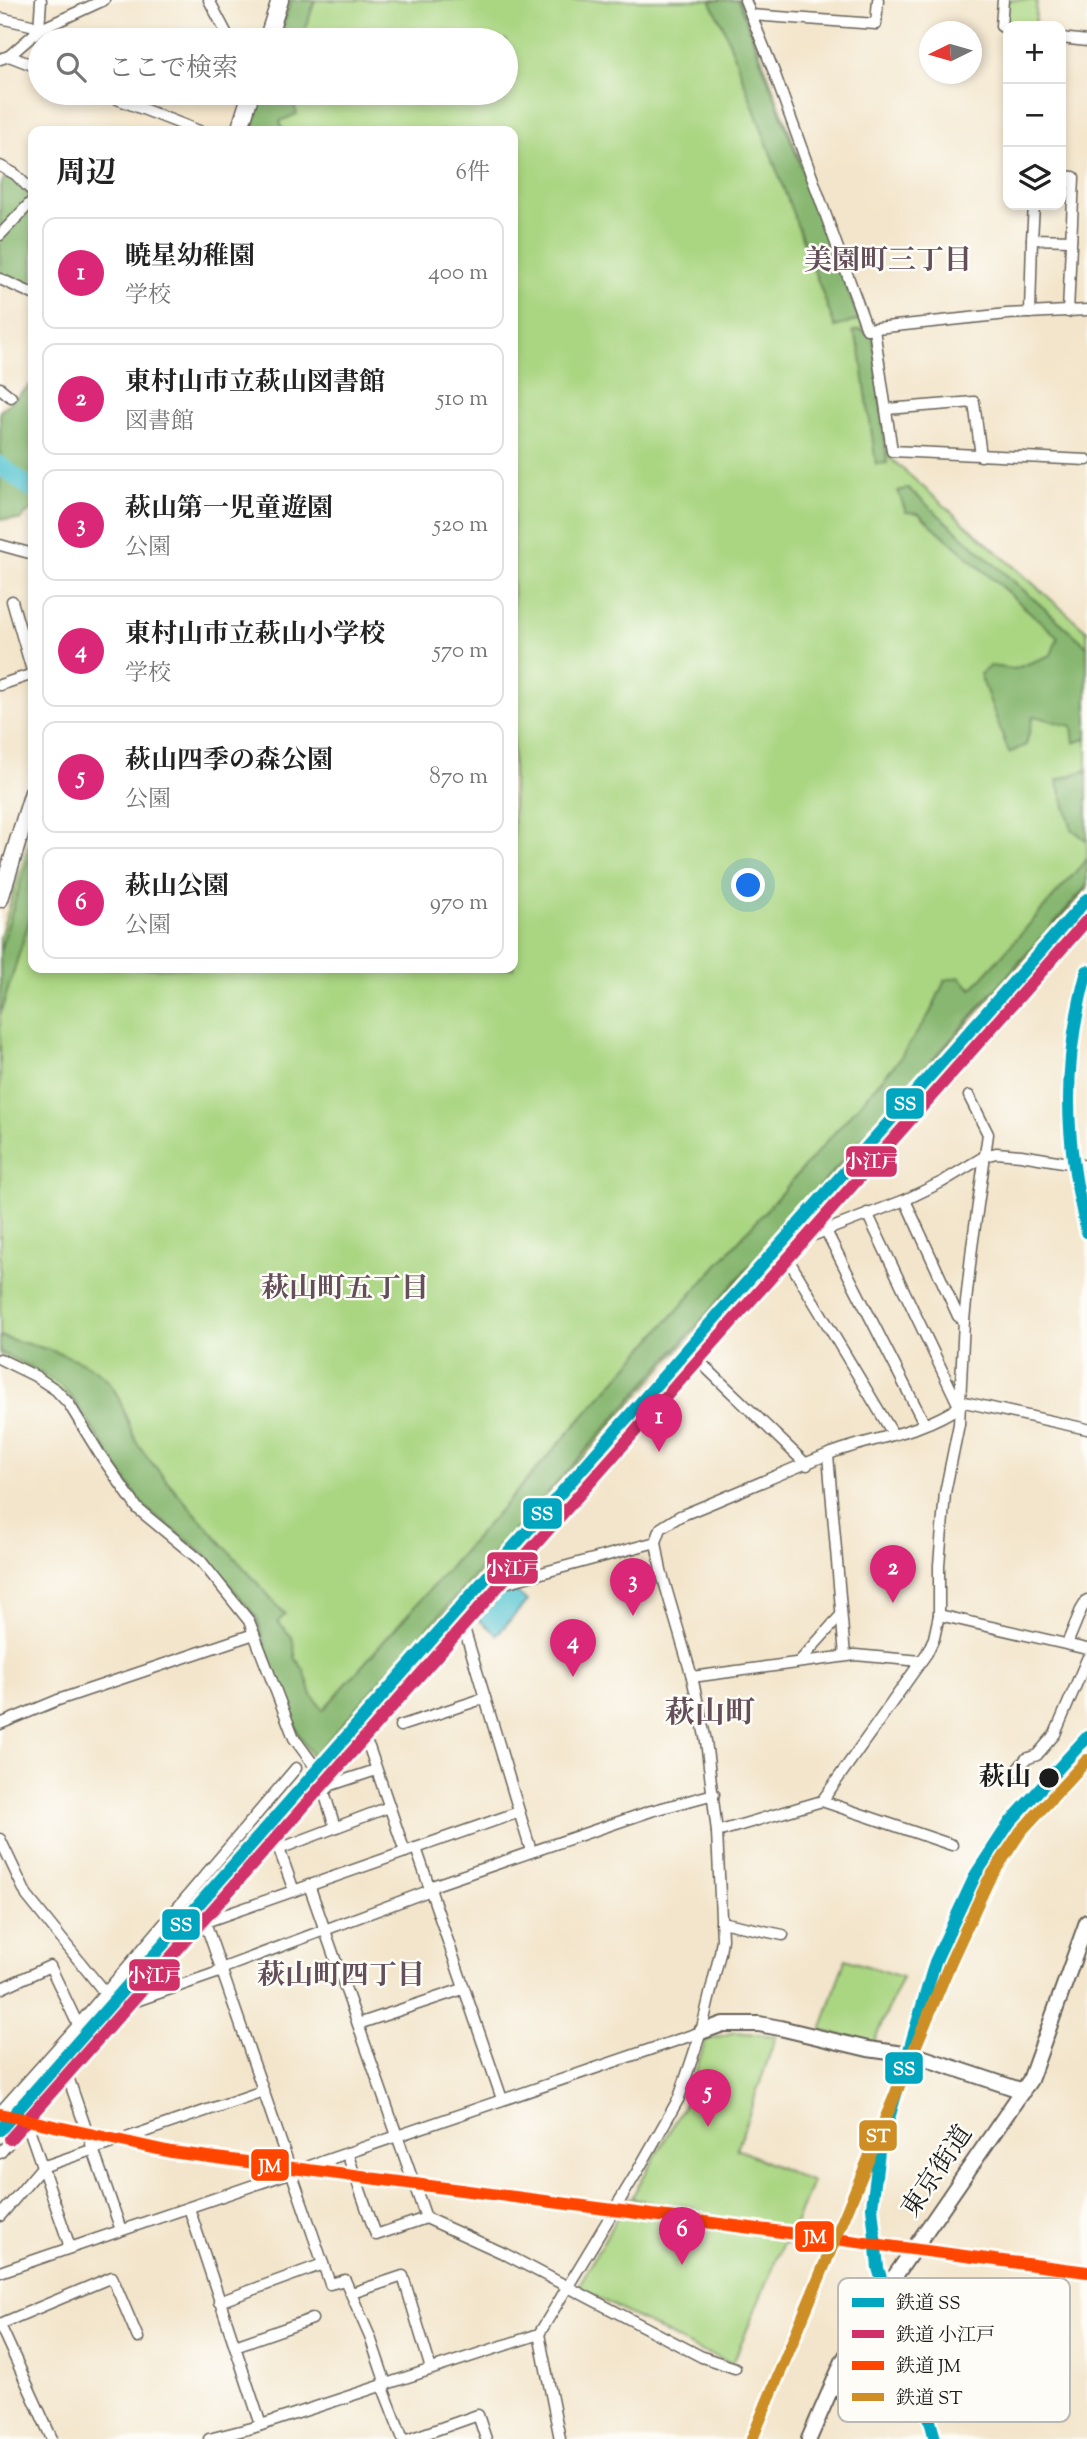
<!DOCTYPE html>
<html lang="ja">
<meta charset="utf-8">
<style>
:root{--surface:#fff;--page:#f2f2f2;--text:#222;--muted:#767676;--line:#e0e0e0;--accent:#db2777}
body{margin:0;font-family:"Sorts Mill Goudy","Noto Serif JP",serif;background:var(--page);color:var(--text)}
.controls{position:absolute;right:21px;top:21px;display:grid;overflow:hidden;border-radius:14px;box-shadow:0 4px 10px #0003}
.controls button{width:63px;height:63px;display:grid;place-items:center;padding:0;border:0;border-bottom:2px solid var(--line);background:var(--surface);color:var(--text);font:35px sans-serif}
.compass{position:absolute;left:919px;top:21px;width:63px;height:63px;border-radius:50%;background:var(--surface);box-shadow:0 4px 10px #0003;rotate:265deg}
.you{position:absolute;left:749px;top:886px;width:24px;height:24px;margin:-18px;border:5px solid #fff;border-radius:50%;background:#1a73e8;box-shadow:0 0 0 10px #1a73e833}
.badge{display:grid;place-items:center;width:46px;height:46px;border-radius:50%;background:var(--accent);color:#fff;font-size:23px;font-weight:700}
.pin{position:absolute;translate:-50% -58px;filter:drop-shadow(0 2px 4px #0008)}
.pin::after{content:'';position:absolute;top:37px;width:24px;height:21px;background:inherit;clip-path:polygon(0 0,100% 0,50% 100%)}
.list{margin:0;padding:0;list-style:none}
h2{display:flex;justify-content:space-between;align-items:center;height:91px;margin:0;padding:0 28px;font-size:30px}
h2 small{font-size:23px;font-weight:400;color:var(--muted)}
.list li{display:grid;grid-template-columns:46px 1fr auto;gap:21px;align-items:center;box-sizing:border-box;height:112px;margin:0 14px 14px;padding:0 14px;border:2px solid var(--line);border-radius:14px}
.list b{display:block;font-size:26px;white-space:nowrap}
.list p{margin:0;font-size:23px;white-space:nowrap;color:var(--muted)}
.list em{font-size:23px;font-style:normal;color:var(--muted)}
.icon{flex:none;width:38px;height:38px;fill:none;stroke:currentColor;stroke-width:2;stroke-linecap:round;stroke-linejoin:round}
.map{position:relative;flex:none;width:1087px;height:2439px;overflow:hidden}
.search{position:absolute;background:var(--surface);box-shadow:0 4px 10px #0003;left:28px;top:28px;width:490px;height:77px;display:flex;align-items:center;gap:18px;box-sizing:border-box;padding:0 24px;border-radius:38px;color:var(--muted);font-size:26px}
.panel{position:absolute;background:var(--surface);box-shadow:0 4px 10px #0003;left:28px;top:126px;width:490px;height:847px;border-radius:14px}
.map>svg:first-child{display:block}
.green{fill:#aad682;stroke:#63794f;stroke-width:2}
.forest{fill:#87b770;stroke:#526a46;stroke-width:2}
.water{fill:#5ac6d2;stroke:#3b7177;stroke-width:2}
.lines{fill:none;stroke-linecap:round;stroke-linejoin:round}
.river{stroke:#5ac6d2;stroke-width:18}
.street-tunnel{stroke:#c8bda8;stroke-width:10;stroke-dasharray:10 5;stroke-linecap:butt}
.street-casing{stroke:#676259;stroke-width:13}
.secondary-casing{stroke:#676259;stroke-width:18}
.primary-casing{stroke:#676259;stroke-width:19}
.street{stroke:#fff;stroke-width:10}
.secondary{stroke:#fff;stroke-width:14}
.primary{stroke:#fff;stroke-width:16}
.rail-1-casing{stroke:#fdfcf7;stroke-width:18}
.rail-2-casing{stroke:#fdfcf7;stroke-width:18}
.rail-3-casing{stroke:#fdfcf7;stroke-width:18}
.rail-4-casing{stroke:#fdfcf7;stroke-width:18}
.rail-1{stroke:#00a6bf;stroke-width:12}
.rail-2{stroke:#d13169;stroke-width:12}
.rail-3{stroke:#ff4500;stroke-width:12}
.rail-4{stroke:#ce8e25;stroke-width:12}
.stop-dot{fill:#1c1c1c;stroke:#fdfcf7;stroke-width:2.5}
.labels{text-anchor:middle;dominant-baseline:central;stroke-width:5;stroke-linejoin:round;paint-order:stroke}
.stop-label{font-size:26px;font-weight:bold;fill:#1c1c1c;stroke:#fdfcf7;text-anchor:end}
.street-label{font-size:26px;fill:#1c1c1c;stroke:#fdfcf7}
.neighbourhood-label{font-size:28px;font-weight:bold;fill:#634e59;stroke:#fdfcf7}
.quarter-label{font-size:30px;font-weight:bold;fill:#634e59;stroke:#fdfcf7}
.key{fill:#fdfcf7;stroke:#bab9b5;stroke-width:2}
.key-label{font-size:19px;fill:#1c1c1c}
.line-badge{stroke:#fdfcf7;stroke-width:2.5}
.badge-label{font-size:19px;text-anchor:middle;font-weight:bold;fill:#fff}
</style>
<div class="map">
<svg width="1087" height="2439" viewBox="0 0 1087 2439">
<rect width="100%" height="100%" fill="#fdfcf7"/>
<filter id="ink" filterUnits="userSpaceOnUse"><feTurbulence type="fractalNoise" baseFrequency=".0143" numOctaves="2"/><feDisplacementMap in="SourceGraphic" scale="14" xChannelSelector="R" yChannelSelector="G"/><feConvolveMatrix kernelMatrix="1 2 1 2 8 2 1 2 1" color-interpolation-filters="sRGB"/></filter>
<filter id="wash" filterUnits="userSpaceOnUse"><feTurbulence type="fractalNoise" baseFrequency=".00686" numOctaves="4" result="noise"/><feDisplacementMap in="SourceGraphic" scale="28" xChannelSelector="R" yChannelSelector="G"/><feGaussianBlur stdDeviation="1.57" result="paint"/><feColorMatrix in="noise" values="0 0 0 0 0 0 0 0 0 0 0 0 0 0 0 0 0 1.4 0 .05"/><feComposite in="paint" operator="in"/></filter>
<g filter="url(#wash)">
<rect width="100%" height="100%" fill="#f3e5cb"/>
<!-- green -->
<g class="green">
<path d="M288,0H740L864,331L874,333L889,457L1087,631V889L314,1761L296,1737L261,1644L255,1618L205,1557L139,1507L111,1467L72,1401L0,1355V937L33,829V968H513V131H248L260,93H506V40H276Z"/>
<path d="M1006,0H1037L1035,26L1008,25L1005,21Z"/>
<path d="M845,1959L902,1977L874,2042L821,2031Z"/>
<path d="M735,2032L776,2036L737,2149L812,2182L787,2244L783,2243L733,2363L695,2349L578,2287L628,2197L709,2221L632,2197L684,2106L706,2040Z"/>
</g>
<!-- forest -->
<g class="forest">
<path d="M291,0H315L302,40H279Z"/>
<path d="M710,0H738L859,320L835,327L724,28Z"/>
<path d="M263,93H290L297,114L280,121L283,131H251Z"/>
<path d="M6,176L19,182L33,197V290L0,276V185Z"/>
<path d="M860,330L873,336L887,463L876,464L860,350L853,331Z"/>
<path d="M33,383V508L20,520L0,519V411Z"/>
<path d="M908,488L1087,646V738L1074,743L1072,726C1058,724 1047,718 1033,716L1026,745L1009,753L980,674L990,666L1014,669L1051,655L1058,637L918,513L906,512L898,491Z"/>
<path d="M1087,770V841L1072,829L1057,780Z"/>
<path d="M33,842V909L0,1015V951Z"/>
<path d="M1087,859V886L314,1756L299,1735L264,1644L257,1618L206,1555L142,1505L74,1400L60,1385L40,1372L0,1352V1336C31,1346 80,1354 104,1377C125,1397 126,1431 144,1453C188,1508 238,1560 285,1614L278,1622L292,1637L296,1659L304,1670L312,1695L323,1710L898,1061L930,1013L945,980L959,977L972,989Z"/>
</g>
<!-- water -->
<path class="water" d="M508,1584L527,1601L497,1635L478,1619Z"/>
<g class="lines">
<!-- river -->
<path class="river" d="M0,465L33,490"/>
</g>
</g>
<g filter="url(#ink)">
<g class="lines">
<!-- street-tunnel -->
<path class="street-tunnel" d="M313,1764L325,1779"/>
<!-- street casing -->
<g class="street-casing">
<g id="street">
<path d="M209,0L230,40"/>
<path d="M745,0L774,72L867,329L1007,314L1087,310"/>
<path d="M1003,0L1001,26L1008,30"/>
<path d="M751,15L876,24L878,0"/>
<path d="M0,18L31,25L39,30L104,0"/>
<path d="M1061,38L1087,41"/>
<path d="M9,56L40,68"/>
<path d="M0,59L9,56L39,30L41,0"/>
<path d="M102,93L199,131"/>
<path d="M0,166L15,174L33,192"/>
<path d="M1061,176L1074,177L1068,312"/>
<path d="M1034,205L1032,239L1071,240"/>
<path d="M0,235L33,200"/>
<path d="M0,279L33,294"/>
<path d="M1030,313L1032,239"/>
<path d="M874,329L892,451L1087,460"/>
<path d="M0,388L11,397"/>
<path d="M887,409L974,402L981,456"/>
<path d="M0,545L33,554"/>
<path d="M12,601L33,674"/>
<path d="M0,685L33,674"/>
<path d="M905,1200L958,1316L964,1320"/>
<path d="M867,1213L959,1406"/>
<path d="M825,1229L924,1423"/>
<path d="M751,1302L699,1361L807,1465"/>
<path d="M0,1359L35,1376L56,1390L69,1404L99,1453L138,1509L201,1561L249,1621L294,1738L313,1764"/>
<path d="M960,1401L1087,1429"/>
<path d="M893,1434L788,1259L809,1237L905,1200L942,1182L985,1156L996,1153L1021,1155L1087,1166"/>
<path d="M828,1455L845,1656"/>
<path d="M939,1615L1087,1649"/>
<path d="M1067,1644L1081,1610L1087,1600"/>
<path d="M799,1662L841,1615"/>
<path d="M692,1677L855,1655L921,1661"/>
<path d="M0,1724L58,1700L254,1634"/>
<path d="M400,1726L485,1698"/>
<path d="M369,1747L405,1852"/>
<path d="M1016,1771L1026,1759L1037,1755L1055,1734L1087,1659"/>
<path d="M822,1801L952,1845"/>
<path d="M335,1827L324,1792L331,1785L376,1770"/>
<path d="M717,1832L822,1801L927,1653L934,1638L939,1615V1565L945,1493L959,1424L964,1320L972,1247L988,1134L969,1096"/>
<path d="M0,1839L27,1896L105,1993"/>
<path d="M416,1848L502,2099"/>
<path d="M531,1851L464,1628L501,1584L656,1542"/>
<path d="M309,1885L426,2218"/>
<path d="M294,1891L279,1849L389,1807"/>
<path d="M721,1922L783,1935"/>
<path d="M0,1989L50,1966L78,2025"/>
<path d="M358,2024L463,1989"/>
<path d="M68,2077L121,2230"/>
<path d="M0,2112L78,2025L296,1768"/>
<path d="M27,2123L70,2247"/>
<path d="M0,2153L130,2003L222,1971L226,1967L431,1890L435,1885L651,1811L714,1794"/>
<path d="M347,2153L376,2235L426,2218L505,2254L702,2357L735,2368"/>
<path d="M189,2208L261,2425"/>
<path d="M0,2216L42,2167L263,2091"/>
<path d="M0,2272L701,2032"/>
<path d="M352,2293L403,2276L431,2369"/>
<path d="M219,2302L323,2264"/>
<path d="M0,2324L112,2277L138,2338"/>
<path d="M0,2325L52,2439"/>
<path d="M539,2334L560,2439"/>
<path d="M235,2346L312,2319"/>
<path d="M386,2384L370,2337L345,2280L330,2284L205,1922L519,1812"/>
<path d="M382,2385L403,2439"/>
<path d="M209,2439L252,2428L539,2334L637,2172L679,2098L701,2032L720,1953L722,1939L717,1832L706,1741L692,1677L661,1571L656,1542L661,1528L680,1516C730,1496 779,1474 829,1454C871,1438 922,1433 960,1406"/>
<path d="M410,2439L478,2415L486,2439"/>
</g>
</g>
<!-- secondary casing -->
<g class="secondary-casing">
<g id="secondary">
<path d="M701,2032L723,2024H759L780,2028L868,2049L918,2056L1023,2091"/>
<path d="M809,2439L843,2361L884,2292L1030,2080L1087,1922"/>
</g>
</g>
<!-- primary casing -->
<g class="primary-casing">
<g id="primary">
<path d="M267,40L280,0"/>
<path d="M239,131L251,93"/>
<path d="M0,899L33,792"/>
</g>
</g>
<!-- street -->
<use href="#street" class="street"/>
<!-- secondary -->
<use href="#secondary" class="secondary"/>
<!-- primary -->
<use href="#primary" class="primary"/>
<!-- rail-1 casing -->
<g class="rail-1-casing">
<g id="rail-1">
<path d="M1087,971C1062,1063 1064,1140 1087,1232"/>
<path d="M0,2130C362,1720 722,1307 1087,899"/>
<path d="M935,2439L924,2399L899,2336L878,2268L872,2207L879,2152L935,1962L976,1874L1010,1822L1087,1737"/>
</g>
</g>
<!-- rail-2 casing -->
<g class="rail-2-casing">
<path id="rail-2" d="M10,2139C369,1733 725,1324 1087,920"/>
</g>
<!-- rail-3 casing -->
<g class="rail-3-casing">
<path id="rail-3" d="M0,2114L171,2152L1087,2272"/>
</g>
<!-- rail-4 casing -->
<g class="rail-4-casing">
<path id="rail-4" d="M752,2439L951,1961L988,1881L1021,1831L1087,1760"/>
</g>
<!-- rail-1 -->
<use href="#rail-1" class="rail-1"/>
<!-- rail-2 -->
<use href="#rail-2" class="rail-2"/>
<!-- rail-3 -->
<use href="#rail-3" class="rail-3"/>
<!-- rail-4 -->
<use href="#rail-4" class="rail-4"/>
</g>
</g>
<!-- markers -->
<circle class="stop-dot" cx="1049" cy="1778" r="11"/>
<g class="labels">
<!-- stop labels -->
<g class="stop-label">
<text x="1031" y="1778">萩山</text>
</g>
<!-- street labels -->
<g class="street-label">
<text transform="translate(938 2172) rotate(-56)">東京街道</text>
</g>
<!-- neighbourhood labels -->
<g class="neighbourhood-label">
<text x="888" y="262">美園町三丁目</text>
<text x="345" y="1290">萩山町五丁目</text>
<text x="341" y="1977">萩山町四丁目</text>
</g>
<!-- quarter labels -->
<g class="quarter-label">
<text x="710" y="1714">萩山町</text>
</g>
</g>
<!-- legend -->
<rect x="838" y="2278" width="232" height="144" rx="10" class="key"/>
<rect x="852" y="2298" width="32" height="9" fill="#00a6bf"/>
<rect x="852" y="2330" width="32" height="8" fill="#d13169"/>
<rect x="852" y="2361" width="32" height="9" fill="#ff4500"/>
<rect x="852" y="2393" width="32" height="8" fill="#ce8e25"/>
<g class="key-label">
<text x="896" y="2309">鉄道 SS</text>
<text x="896" y="2341">鉄道 小江戸</text>
<text x="896" y="2372">鉄道 JM</text>
<text x="896" y="2404">鉄道 ST</text>
</g>
<g class="line-badge">
<rect x="885" y="1087" width="40" height="33" rx="7" fill="#00a6bf"/>
<rect x="845" y="1145" width="53" height="33" rx="7" fill="#d13169"/>
<rect x="522" y="1497" width="41" height="33" rx="7" fill="#00a6bf"/>
<rect x="486" y="1551" width="53" height="34" rx="7" fill="#d13169"/>
<rect x="161" y="1908" width="40" height="33" rx="7" fill="#00a6bf"/>
<rect x="128" y="1958" width="53" height="34" rx="7" fill="#d13169"/>
<rect x="884" y="2051" width="40" height="34" rx="7" fill="#00a6bf"/>
<rect x="858" y="2119" width="40" height="33" rx="7" fill="#ce8e25"/>
<rect x="250" y="2148" width="40" height="34" rx="7" fill="#ff4500"/>
<rect x="794" y="2220" width="41" height="33" rx="7" fill="#ff4500"/>
</g>
<g class="badge-label">
<text x="905" y="1110">SS</text>
<text x="872" y="1168">小江戸</text>
<text x="542" y="1520">SS</text>
<text x="513" y="1575">小江戸</text>
<text x="181" y="1931">SS</text>
<text x="155" y="1982">小江戸</text>
<text x="904" y="2075">SS</text>
<text x="878" y="2142">ST</text>
<text x="270" y="2172">JM</text>
<text x="815" y="2243">JM</text>
</g>
</svg>
<div class="controls">
<button>+</button>
<button>−</button>
<button><svg class="icon" aria-label="layers" viewBox="0 0 24 24"><path d="M12 4l9 5-9 5-9-5zM3 14l9 5 9-5"/></svg></button>
</div>
<svg class="compass" viewBox="-18 -18 36 36"><path d="M0-13l5 13h-10z" fill="#e53935"/><path d="M0 13l5-13h-10z" fill="#767676"/></svg>
<div class="you"></div>
<div class="pin badge" style="left:659px;top:1452px">1</div>
<div class="pin badge" style="left:893px;top:1603px">2</div>
<div class="pin badge" style="left:633px;top:1616px">3</div>
<div class="pin badge" style="left:573px;top:1677px">4</div>
<div class="pin badge" style="left:708px;top:2127px">5</div>
<div class="pin badge" style="left:682px;top:2265px">6</div>
<div class="search"><svg class="icon" aria-label="search" viewBox="0 0 24 24"><circle cx="10" cy="10" r="6"/><path d="M15 15l6 6"/></svg>ここで検索</div>
<section class="panel">
<h2>周辺<small>6件</small></h2>
<ul class="list">
<li><span class="badge">1</span><div><b>暁星幼稚園</b><p>学校</p></div><em>400 m</em></li>
<li><span class="badge">2</span><div><b>東村山市立萩山図書館</b><p>図書館</p></div><em>510 m</em></li>
<li><span class="badge">3</span><div><b>萩山第一児童遊園</b><p>公園</p></div><em>520 m</em></li>
<li><span class="badge">4</span><div><b>東村山市立萩山小学校</b><p>学校</p></div><em>570 m</em></li>
<li><span class="badge">5</span><div><b>萩山四季の森公園</b><p>公園</p></div><em>870 m</em></li>
<li><span class="badge">6</span><div><b>萩山公園</b><p>公園</p></div><em>970 m</em></li>
</ul>
</section>
</div>
